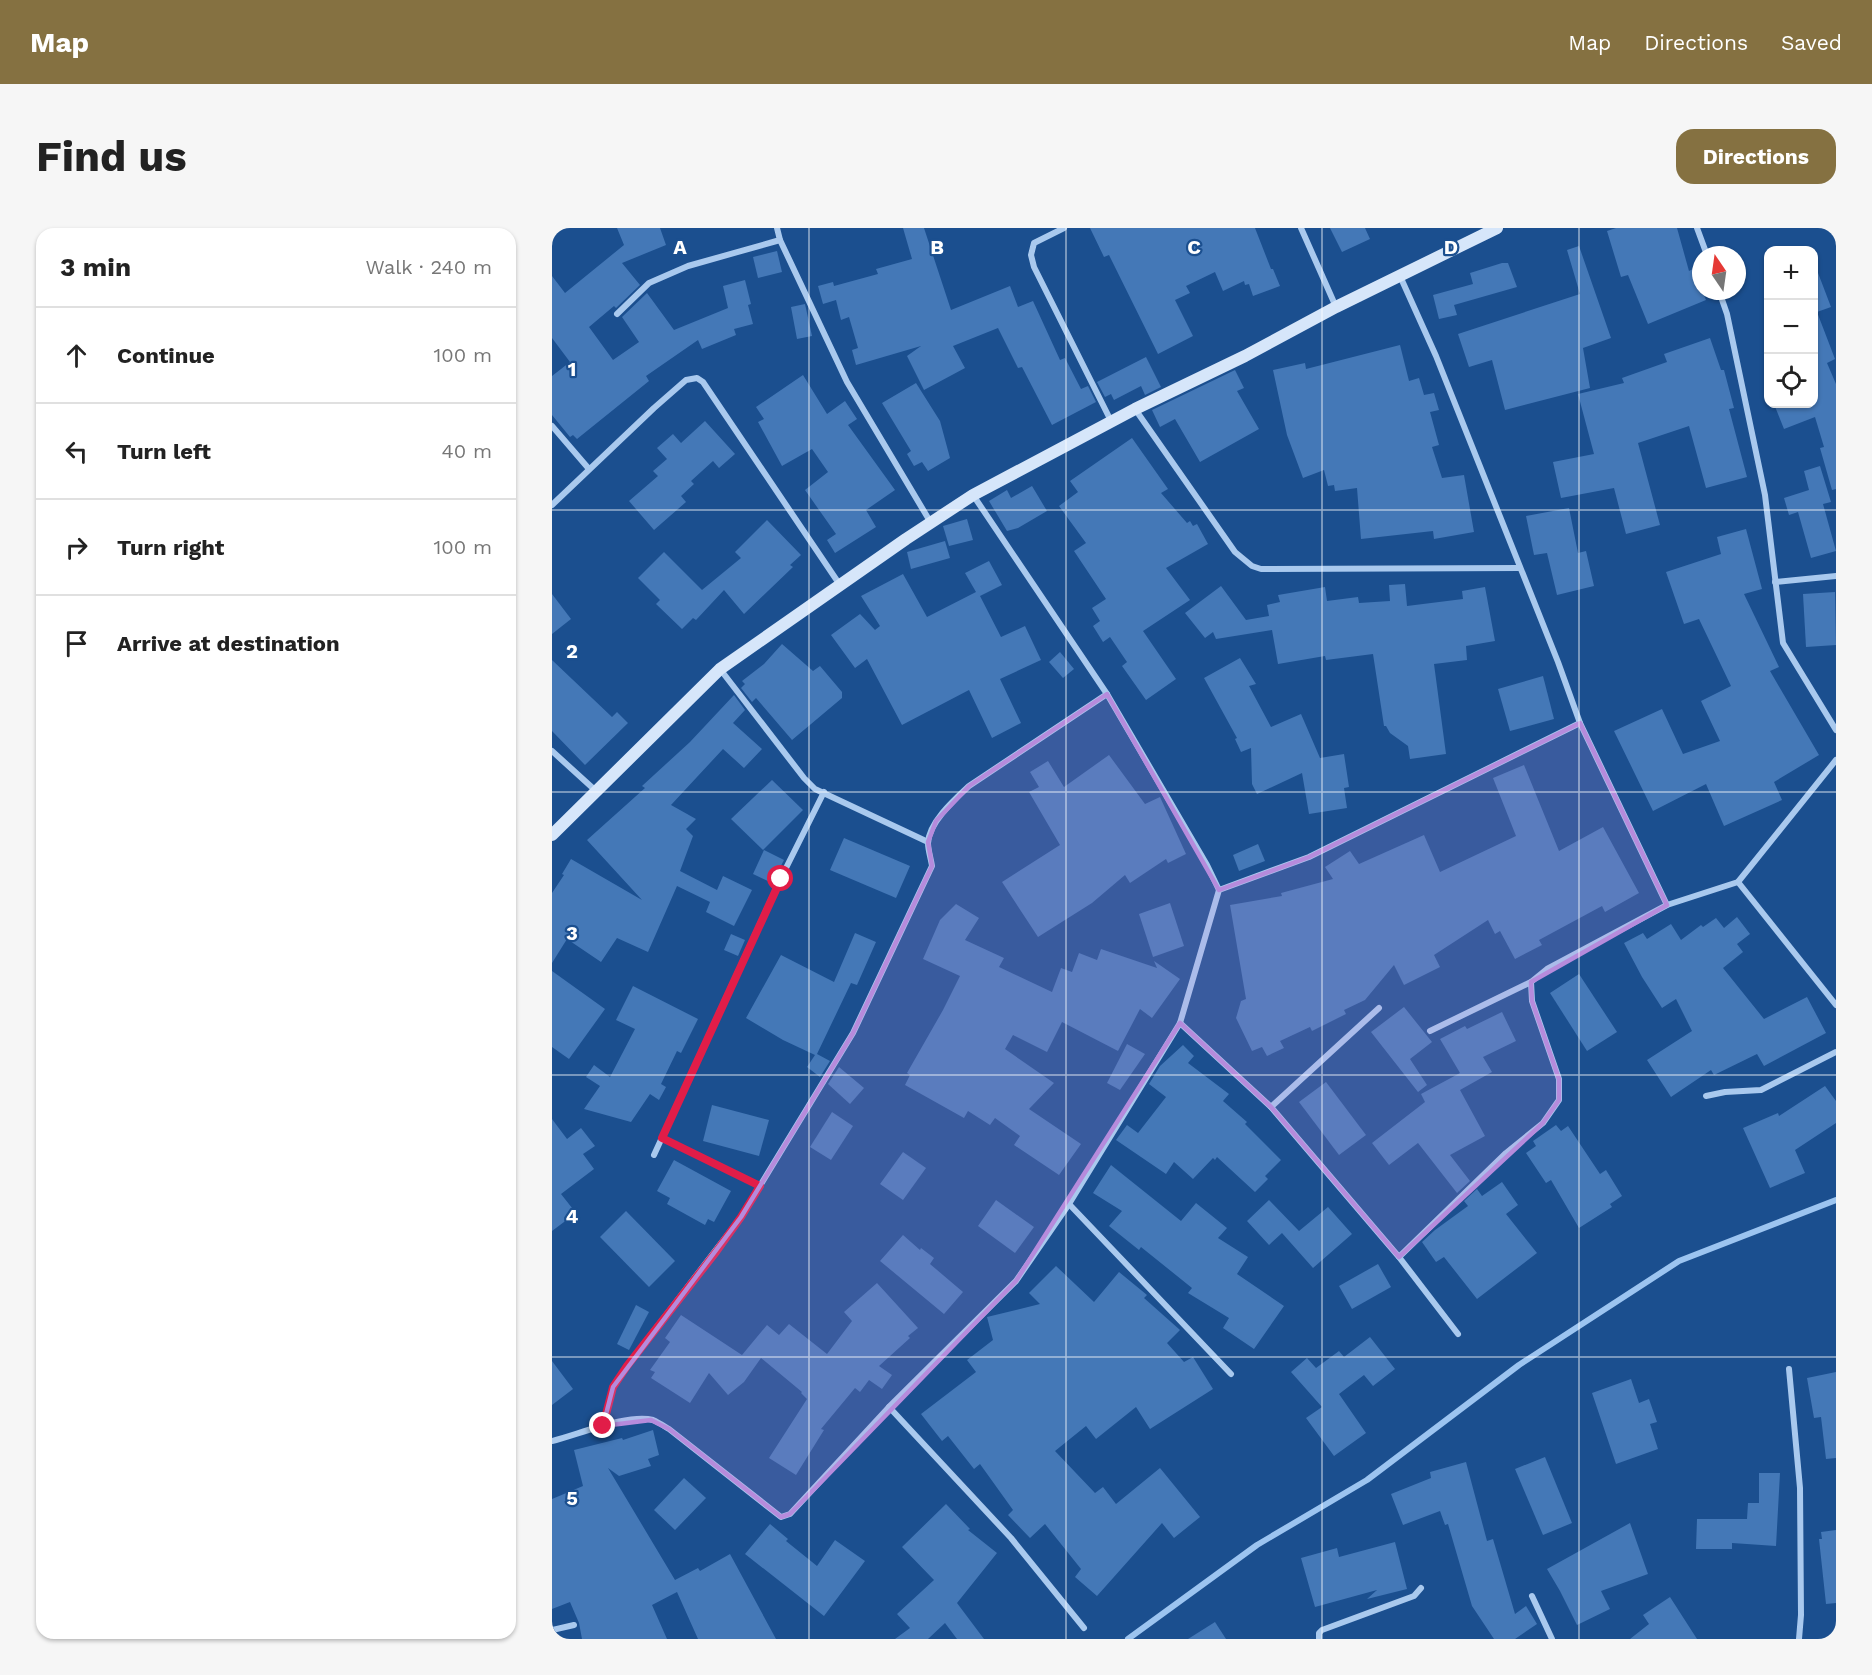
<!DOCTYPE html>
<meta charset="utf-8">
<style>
:root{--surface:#fff;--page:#f6f6f6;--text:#222;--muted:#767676;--line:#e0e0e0;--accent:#857141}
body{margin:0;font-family:"Work Sans",sans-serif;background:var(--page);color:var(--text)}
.controls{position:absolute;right:18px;top:18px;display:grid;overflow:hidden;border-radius:12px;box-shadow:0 2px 4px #0004}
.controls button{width:54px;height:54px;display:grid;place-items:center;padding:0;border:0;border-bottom:2px solid var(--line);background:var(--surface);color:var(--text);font:30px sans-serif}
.compass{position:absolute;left:1140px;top:18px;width:54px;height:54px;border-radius:50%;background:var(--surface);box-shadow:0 2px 4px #0004;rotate:347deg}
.stop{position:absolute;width:18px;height:18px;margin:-14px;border:4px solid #e11d48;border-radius:50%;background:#fff}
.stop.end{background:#e11d48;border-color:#fff;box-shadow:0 2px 6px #0008}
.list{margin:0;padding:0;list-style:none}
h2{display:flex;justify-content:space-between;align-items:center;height:78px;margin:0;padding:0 24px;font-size:26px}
h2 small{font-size:20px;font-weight:400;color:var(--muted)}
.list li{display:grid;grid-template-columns:39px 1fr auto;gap:18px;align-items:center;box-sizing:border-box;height:96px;padding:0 24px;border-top:2px solid var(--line)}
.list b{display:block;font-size:22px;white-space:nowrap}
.list em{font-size:20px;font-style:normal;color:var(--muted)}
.icon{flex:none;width:33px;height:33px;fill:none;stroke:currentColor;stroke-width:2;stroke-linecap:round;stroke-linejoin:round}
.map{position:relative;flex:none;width:1284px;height:1411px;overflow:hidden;border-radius:18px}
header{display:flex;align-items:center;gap:36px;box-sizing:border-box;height:84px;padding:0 30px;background:var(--accent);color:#fff}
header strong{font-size:28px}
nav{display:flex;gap:33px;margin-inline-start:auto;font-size:21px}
.intro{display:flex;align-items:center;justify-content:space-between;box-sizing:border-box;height:144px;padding:0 36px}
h1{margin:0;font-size:42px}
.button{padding:15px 27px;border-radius:18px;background:var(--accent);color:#fff;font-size:21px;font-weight:700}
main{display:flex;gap:36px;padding:0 36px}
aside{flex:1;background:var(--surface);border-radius:18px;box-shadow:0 2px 4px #0004}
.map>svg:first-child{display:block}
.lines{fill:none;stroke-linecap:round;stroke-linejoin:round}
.stream{stroke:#9cc4f0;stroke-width:6}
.building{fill:#4478b7}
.street{stroke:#a9c9ee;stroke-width:6}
.secondary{stroke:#d6e6fa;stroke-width:12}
.route{stroke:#e11d48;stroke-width:8}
.marked{fill:#b68bdc;fill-opacity:0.2;stroke:#b68bdc;stroke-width:4.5;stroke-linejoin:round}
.grid{fill:none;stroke:#fff;stroke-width:1.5;stroke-opacity:0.55}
.grid-label{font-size:20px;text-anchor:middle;font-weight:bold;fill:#fff;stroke:#1b4f8f;stroke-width:4.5;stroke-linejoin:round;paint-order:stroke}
</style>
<header>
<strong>Map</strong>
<nav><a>Map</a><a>Directions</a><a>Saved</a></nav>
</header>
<div class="intro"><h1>Find us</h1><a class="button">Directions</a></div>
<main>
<aside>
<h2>3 min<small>Walk · 240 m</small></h2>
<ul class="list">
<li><svg class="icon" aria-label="ahead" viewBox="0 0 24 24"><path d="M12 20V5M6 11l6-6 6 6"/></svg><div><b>Continue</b></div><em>100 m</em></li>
<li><svg class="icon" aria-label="left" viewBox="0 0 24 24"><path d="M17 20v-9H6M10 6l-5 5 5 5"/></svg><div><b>Turn left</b></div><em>40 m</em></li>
<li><svg class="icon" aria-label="right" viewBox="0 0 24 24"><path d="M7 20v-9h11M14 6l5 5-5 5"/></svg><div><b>Turn right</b></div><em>100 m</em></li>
<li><svg class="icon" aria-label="arrive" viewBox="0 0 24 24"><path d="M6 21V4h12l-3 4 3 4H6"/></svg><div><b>Arrive at destination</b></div></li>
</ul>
</aside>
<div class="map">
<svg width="1284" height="1411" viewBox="0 0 1284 1411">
<rect width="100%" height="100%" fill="#1b4f8f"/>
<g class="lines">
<!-- stream -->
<path class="stream" d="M576,1411L705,1317L815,1252L967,1137L1127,1033L1284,972"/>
</g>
<!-- building -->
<g class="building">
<path d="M65,0H108L114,17L70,35L88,57L64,80L62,78L37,99L61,132L87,114L70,89L95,65L122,102L176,80L171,58L193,52L199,76L196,77L201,96L182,101L184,107L150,121L146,112L94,148L97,153L25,211L21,207L18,209L0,187V148L18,134L0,110V48L13,65L72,17Z"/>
<path d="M351,0H372L399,82L458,58L466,79L481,73L508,132L513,130L529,161L536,158L544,174L500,197L470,139L466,140L446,100L401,118L413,140L372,162L355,128L369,118L304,137L300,122L306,120L297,89L289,92L284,72L271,76L266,58L281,54L282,58L326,46L324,41L360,31Z"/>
<path d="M538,0H703L719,41H721L728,58L701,68L697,56L693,57L692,53L671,63L663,44L634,58L638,65L623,72L641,108L606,126L557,27L552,29Z"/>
<path d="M778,0H813L818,11L790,24Z"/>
<path d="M1064,0H1125L1137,43L1141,41L1154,72L1096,96L1076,47L1069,49L1055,3Z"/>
<path d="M1027,18L1059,110L1031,120L1038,160L953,182L940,132L917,139L906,106L1028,66L1015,22Z"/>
<path d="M225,23L230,44L206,50L201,29Z"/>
<path d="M950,35H956L965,59L902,77L905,87L887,91L881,67L921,56L918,45Z"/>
<path d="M1263,37L1279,79L1265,84L1283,131L1275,135L1284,156V261L1280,262L1268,220L1272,219L1263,189L1232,201L1222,176H1262V38Z"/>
<path d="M253,76L260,108L245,111L239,79Z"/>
<path d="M1158,110L1169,142H1172L1182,180L1177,181L1195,249L1154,260L1137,198L1086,215L1108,297L1074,306L1062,260L1009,270L1001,234L1042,226L1026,166L1072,155L1070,150L1115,134L1112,126Z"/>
<path d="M848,117L857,153L867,150L872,167L882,165L887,182L878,184L887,217L880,219L890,250L912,247L922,304L882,311L881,303L809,311L805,260L783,263L782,257L776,258L772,242L751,250L735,207L721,142L753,135L754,141Z"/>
<path d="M594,129L609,159L593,167L589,158L562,172L559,166L553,169L545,154Z"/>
<path d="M683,142L692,160L685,163L707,201L648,234L623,191L608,199L600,182Z"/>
<path d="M251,147L275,186L293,173L305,191L296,197L343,262L314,282L324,299L283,325L275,312L284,306L253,262L276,244L260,221L230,238L206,194L212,191L204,179Z"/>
<path d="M364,155L388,193L398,230L376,243L370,234L362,238L355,226L359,223L330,175Z"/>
<path d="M153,193L183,226L167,240L161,233L139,253L142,256L129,268L134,274L102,302L77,273L106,248L101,243L115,231L105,220L121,206L129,215Z"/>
<path d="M580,210L616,261L609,265L635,295L638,293L641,298L645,296L656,316L614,340L638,372L591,403L624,451L594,472L570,438L575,434L558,409L551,414L541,398L548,393L540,380L554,371L522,323L534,315L507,278L526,264L518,253Z"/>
<path d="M1268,238L1279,274L1271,276L1284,323L1259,330L1246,284L1237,287L1232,270L1257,262L1252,243Z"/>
<path d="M480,258L495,283L466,300L455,303L437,273L455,262L459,270Z"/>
<path d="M1017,280L1026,325L1034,323L1042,358L1005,367L995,325L982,327L974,288Z"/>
<path d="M415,291L421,312L397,318L391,298Z"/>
<path d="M215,292L249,327L238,337L241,339L192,386L172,362L144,392L141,390L130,401L104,376L108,372L86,350L112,324L150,362L189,330L183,324Z"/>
<path d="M1194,301L1210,361L1192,366L1227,439L1218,443L1267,527L1222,554L1230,572L1172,598L1154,556L1101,583L1062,503L1110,481L1131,526L1168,513L1149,473L1179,458L1147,391L1132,396L1114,344L1169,326L1165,309Z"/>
<path d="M393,313L398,330L359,341L355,324Z"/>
<path d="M437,333L450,357L428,368L449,409L473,398L489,432L448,451L469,495L440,510L417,462L350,497L315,431L303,440L279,407L308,386L323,402L328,398L309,368L351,346L375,389L424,364L413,345Z"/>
<path d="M853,356L855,378L911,371L910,363L933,359L943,413L914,418L915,432L882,436L894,526L858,531L856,518L838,505L834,498H832L821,426L774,432L773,428L726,436L720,402L664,411L661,404L653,410L633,385L669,358L694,392L717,388L715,377L728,374L726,367L773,359L775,373L806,369L807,375L838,373L837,357Z"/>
<path d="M1283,364L1284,417L1254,419L1251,366Z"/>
<path d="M0,366L19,391L0,406Z"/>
<path d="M230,416L261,443L268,438L290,464V470L240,512L204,470L200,474L189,460L193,456L190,453L212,436Z"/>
<path d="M508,424L522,441L511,450L497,434Z"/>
<path d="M688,430L704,456L697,458L719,499L749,486L768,530L792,526L797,559L792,560L795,580L757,586L750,545L705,566L700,556L699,520L689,524L683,511L685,510L652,450Z"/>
<path d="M0,432L60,489L65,484L76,495L33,537L0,503Z"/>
<path d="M991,448L1002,491L958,503L946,461Z"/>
<path d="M182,467L193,482L181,495L210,521L192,540L171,521L119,577L144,591L134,601L141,608L128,643L165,662L171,648L200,662L182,698L154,684L158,674L125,658L96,724L65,710L49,734L15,711L0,735V665L12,647L10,646L19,631L90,672L35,612L93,560L90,558L138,514Z"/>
<path d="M557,527L593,576L608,569L634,626L616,635L614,631L578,655L573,647L540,675L486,709L450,654L508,617L477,564L487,559L478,544L496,533L512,559Z"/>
<path d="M972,537L1007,623L1051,599L1087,665L1053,684L1050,678L987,712L990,717L963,731L948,703L943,706L936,692L882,727L888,739L852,757L842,737L813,772L792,782L794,786L760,803L758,799L728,813L732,820L715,828L710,819L700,823L684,790L689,773L694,771L678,677L730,668L729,665L781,651L773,639L798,623L807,636L872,607L888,644L964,608L941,550Z"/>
<path d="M220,552L251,582L211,622L179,591Z"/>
<path d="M292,610L358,638L344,670L278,642Z"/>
<path d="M706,616L713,633L687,643L681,627Z"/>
<path d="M212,622L232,632L220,655L201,646Z"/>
<path d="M618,675L632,718L601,729L587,686Z"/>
<path d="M404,676L427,690L413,712L452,730L447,739L500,764L509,740L520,744L527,725L545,732L549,721L605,740L602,733L628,751L600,790L588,781L566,823L510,794L495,824L461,807L453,821L502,855L477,881L529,916L507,947L462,917L468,908L443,890L438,897L416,883L412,890L353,857L358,847L355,845L391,782L408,748L371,731L388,692Z"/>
<path d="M1185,689L1198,706L1185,716L1191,724L1171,740L1212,791L1255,769L1274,805L1212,838L1205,826L1162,847L1159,842L1119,869L1095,832L1140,803L1124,771L1110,780L1090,749L1072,715L1091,705L1095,711L1119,696L1129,712L1149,697L1151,699L1164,690L1172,700Z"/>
<path d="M303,705L324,714L305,757L299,755L265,826L278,833L268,849L255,839L263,827L231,812L194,790L229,727L282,754Z"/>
<path d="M179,706L193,712L186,728L172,722Z"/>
<path d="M0,743L53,781L17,831L0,819Z"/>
<path d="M1027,746L1065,804L1035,823L998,765Z"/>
<path d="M81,758L146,791L129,825L125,823L109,856L114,859L107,872L98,866L79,894L32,881L48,858L34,849L42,837L58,849L83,801L64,792Z"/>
<path d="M852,779L880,814L858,831L875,857L866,864L819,804Z"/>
<path d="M950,784L964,813L931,829L940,844L908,862L933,908L898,927L918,953L905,965L866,915L837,937L820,915L873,874L869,866L908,845L888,811L913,798L915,801Z"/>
<path d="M575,816L593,826L568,862L555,855Z"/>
<path d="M631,817L642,828L636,835L677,866L671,873L695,894L693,896L729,932L713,948L716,951L703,964L665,929L663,932L661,930L641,951L622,934L614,946L564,912L575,897L586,905L614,869L597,856L608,838Z"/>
<path d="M287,839L312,860L298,876L276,856Z"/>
<path d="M774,854L814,907L787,927L747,874Z"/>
<path d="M1273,858L1284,873V895L1243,922L1253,945L1218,960L1191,900L1226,885L1227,888Z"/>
<path d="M160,877L217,892L207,928L151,913Z"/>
<path d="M280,884L301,898L279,932L258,919Z"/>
<path d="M0,891L15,911L29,900L43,918L31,926L42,941L9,966L24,985L0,1003Z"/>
<path d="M1004,897L1009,903L1016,898L1048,946L1054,942L1070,968L1058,976L1060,979L1027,1000L999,952L994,955L974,925L984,918L981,913Z"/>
<path d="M351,924L374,940L351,972L328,956Z"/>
<path d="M122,932L179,963L162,994L156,991L153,997L115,976L118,970L105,963Z"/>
<path d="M559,937L629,993L644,975L675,1000L666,1010L696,1029L685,1046L732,1078L702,1121L671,1100L677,1090L636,1065L640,1060L589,1019L587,1022L557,998L570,983L541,965Z"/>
<path d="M950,954L966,977L954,986L985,1025L925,1071L892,1029L884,1034L870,1014L883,1002L916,978L912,973L925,961L930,968Z"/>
<path d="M444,972L482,999L463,1025L426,998Z"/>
<path d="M717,972L747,1003L776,979L800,1006L761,1040L730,1005L717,1017L695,993Z"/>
<path d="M74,983L123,1033L97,1059L48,1009Z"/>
<path d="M351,1007L368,1022L369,1020L382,1030L378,1036L411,1064L392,1086L328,1033Z"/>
<path d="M826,1036L839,1059L800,1081L787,1058Z"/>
<path d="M504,1038L542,1074L567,1044L595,1067L592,1070L628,1102L615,1115L632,1134L641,1129L661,1161L598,1201L584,1179L544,1211L534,1198L503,1223L543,1265L551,1259L564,1276L608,1240L648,1289L622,1310L610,1295L545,1368L523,1349L529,1341L493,1296L478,1310L456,1287L461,1282L428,1236L422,1241L396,1208L390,1213L369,1186L424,1144L415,1132L441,1112L435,1089L488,1076L477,1065Z"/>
<path d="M325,1055L366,1100L356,1108L358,1110L327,1138L340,1147L330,1161L317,1152L308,1164L303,1160L269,1201L272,1202L244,1247L217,1230L255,1171L249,1165L250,1164L209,1130L192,1154L176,1167L157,1145L138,1175L99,1150L103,1144L98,1142L118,1114L113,1110L129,1087L190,1127L215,1097L227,1107L237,1096L275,1126L300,1093L292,1084Z"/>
<path d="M84,1077L97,1084L77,1122L65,1116Z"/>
<path d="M818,1109L843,1141L821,1158L812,1147L787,1166L814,1205L782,1228L754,1190L770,1179L739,1144L755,1130L764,1140L787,1123L792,1129Z"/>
<path d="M0,1133L21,1161L0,1177Z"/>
<path d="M1284,1144V1230L1274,1231L1269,1189L1262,1190L1255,1150Z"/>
<path d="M1079,1151L1087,1175L1097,1171L1105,1194L1098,1196L1106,1221L1064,1236L1040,1165Z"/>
<path d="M101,1202L107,1227L96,1231L99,1238L67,1248L56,1240L123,1352L146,1340L148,1343L178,1326L224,1411H146L125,1364L100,1377L115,1411H30L27,1395L18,1374L0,1381V1271L31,1258L22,1222L70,1210L71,1212Z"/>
<path d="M993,1229L1020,1295L991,1307L963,1241Z"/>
<path d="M914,1234L935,1313L941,1311L963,1386L974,1378L985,1396L963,1411H942L920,1378L896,1296L893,1297L888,1283L851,1297L839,1266L879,1250L878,1244Z"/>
<path d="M1207,1245H1228L1224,1318L1180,1315V1321H1144L1145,1291H1195L1196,1275H1207Z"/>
<path d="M132,1250L154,1270L123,1302L102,1282Z"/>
<path d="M394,1276L418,1301L416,1302L445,1325L405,1375L432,1411H405L393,1395L376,1411H343L358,1400L345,1386L382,1352L350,1319Z"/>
<path d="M1078,1295L1096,1346L1049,1363L1058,1381L1025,1397L1008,1363L995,1341Z"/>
<path d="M218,1296L236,1311L234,1313L265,1338L283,1312L313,1333L272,1388L193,1326Z"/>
<path d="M1284,1302V1375L1274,1376L1267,1311H1270L1269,1304Z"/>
<path d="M843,1314L855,1361L815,1371L825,1362L763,1379L749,1330L785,1320L787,1329Z"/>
<path d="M1118,1369L1145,1411H1078L1097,1396L1091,1387Z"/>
<path d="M663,1394L674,1411H636Z"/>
</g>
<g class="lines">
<!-- street -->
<g class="street">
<path d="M225,0L228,12L295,154L379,295"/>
<path d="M512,0L482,15L479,27L482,39L559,193"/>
<path d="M749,0L784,79"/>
<path d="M1145,0L1155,27"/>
<path d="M848,48L884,128L1006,434L1028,495L1115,677"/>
<path d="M1167,63L1175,86L1213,267L1231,415L1284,502"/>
<path d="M65,86L97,55L136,38L228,12"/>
<path d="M583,181L683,324L700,338L709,341L968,340"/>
<path d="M0,198L37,241"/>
<path d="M0,277L102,180L134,152L145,150L151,154L288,357"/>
<path d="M1223,354L1284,348"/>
<path d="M168,441L252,550L263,561L376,614"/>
<path d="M555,466L655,637L667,662"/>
<path d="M0,523L44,563"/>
<path d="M1186,654L1284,777"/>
<path d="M628,795L719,879L847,1029L906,1106"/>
<path d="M878,803L979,754"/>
<path d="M1154,868L1173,864L1209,862L1284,824"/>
<path d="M719,879L827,780"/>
<path d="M110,910L208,958"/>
<path d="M102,927L229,650L272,564"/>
<path d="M517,976L679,1146"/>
<path d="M847,1029L954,925L991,895L1007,872V851L980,773L979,754L995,741L1115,677L1186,654L1284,532"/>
<path d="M1237,1141L1248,1260L1249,1387L1247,1411"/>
<path d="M337,1179L459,1310L532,1400"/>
<path d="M51,1198L61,1159L75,1138L189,989L301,805L380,638C379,631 376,622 376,615C377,594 403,571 417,558L555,466L421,267"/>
<path d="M0,1213C25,1207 77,1185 101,1192C106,1194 112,1198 117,1201L229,1289L238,1286L337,1179L464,1053L517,976L628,795L667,662L757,629L1028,495"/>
<path d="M980,1368L1000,1411"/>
<path d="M0,1402L22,1397"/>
<path d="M767,1411V1405L770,1402L862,1368L869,1360"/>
</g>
<!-- secondary -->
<path class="secondary" d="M0,607L168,441L354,311L421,267L583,181L693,128L784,79L945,0"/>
</g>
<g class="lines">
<!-- route -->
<path class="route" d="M51,1198L61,1159L75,1138L164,1024L189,989L208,958L110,910L229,651"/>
</g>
<!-- marked area -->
<path class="marked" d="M555,466L667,662L757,629L1028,495L1115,677L979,754L980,773L1007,851V872L991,895L847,1029L719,879L628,795L464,1053L238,1286L229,1289L117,1201L99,1192L51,1198L61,1159L189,989L301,805L380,638L376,614L384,593L417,558Z"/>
<!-- grid -->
<path class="grid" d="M257,0V1411M514,0V1411M770,0V1411M1027,0V1411M0,282H1284M0,564H1284M0,847H1284M0,1129H1284"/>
<g class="grid-label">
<text x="128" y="26">A</text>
<text x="385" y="26">B</text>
<text x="642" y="26">C</text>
<text x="899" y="26">D</text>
<text x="20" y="148">1</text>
<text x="20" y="430">2</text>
<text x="20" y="712">3</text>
<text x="20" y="995">4</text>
<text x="20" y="1277">5</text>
</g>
</svg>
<div class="controls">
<button>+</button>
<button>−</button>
<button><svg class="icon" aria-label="locate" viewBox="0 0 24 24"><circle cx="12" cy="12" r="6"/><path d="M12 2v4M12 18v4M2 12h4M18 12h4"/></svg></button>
</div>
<svg class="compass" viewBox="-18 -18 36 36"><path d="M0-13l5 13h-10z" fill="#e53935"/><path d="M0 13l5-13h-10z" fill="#767676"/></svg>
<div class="stop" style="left:229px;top:651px"></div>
<div class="stop end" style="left:51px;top:1198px"></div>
</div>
</main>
